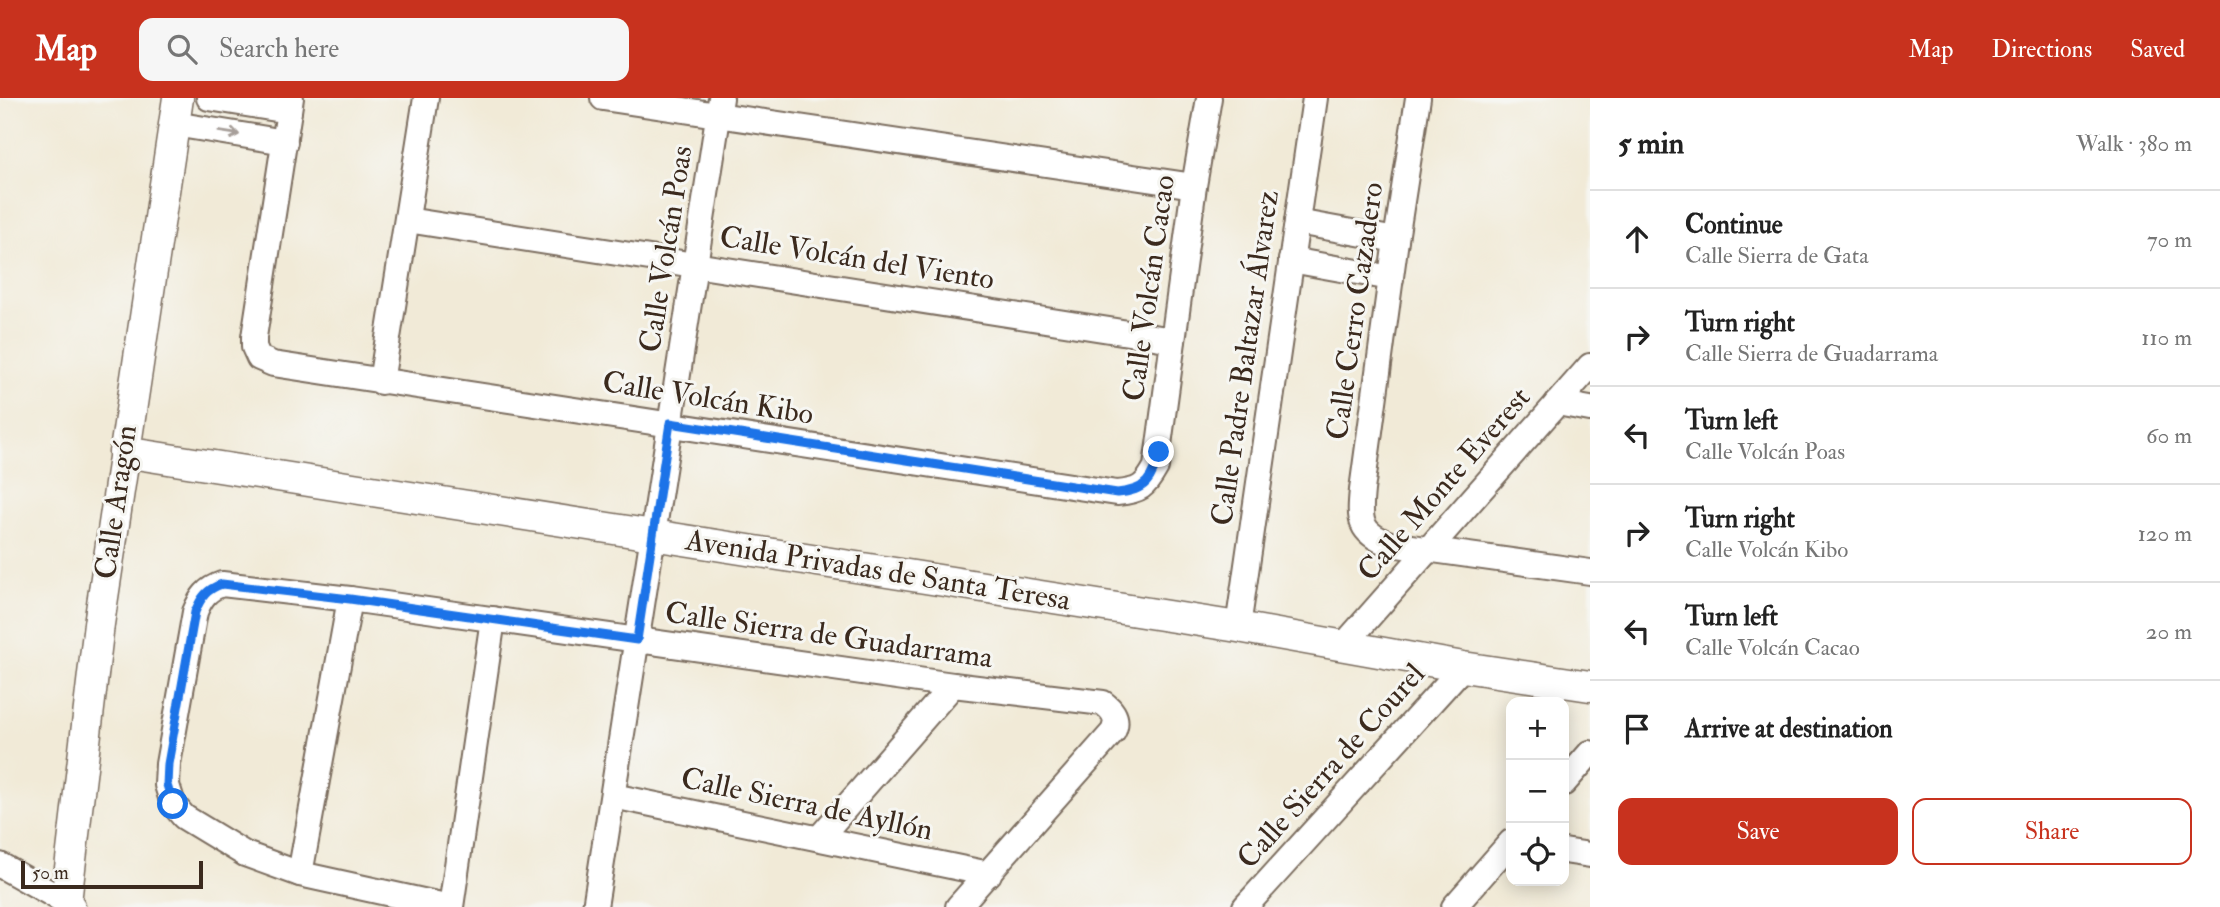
<!DOCTYPE html>
<meta charset="utf-8">
<style>
:root{--surface:#fff;--page:#f6f6f6;--text:#222;--muted:#767676;--line:#e0e0e0;--accent:#c8321e}
body{margin:0;font-family:"IM FELL Double Pica",serif;background:var(--page);color:var(--text)}
.controls{position:absolute;right:21px;bottom:21px;display:grid;overflow:hidden;border-radius:14px;box-shadow:0 4px 18px #0003}
.controls button{width:63px;height:63px;display:grid;place-items:center;padding:0;border:0;border-bottom:2px solid var(--line);background:var(--surface);color:var(--text);font:35px sans-serif}
.scale{position:absolute;left:21px;bottom:18px;width:182px;box-sizing:border-box;padding-left:7px;border:4px solid #3b2a1e;border-top:0;font-size:19px;line-height:24px;white-space:nowrap;color:#3b2a1e;-webkit-text-stroke:5px #f6f6f2;paint-order:stroke}
.stop{position:absolute;width:21px;height:21px;margin:-16px;border:5px solid #1a73e8;border-radius:50%;background:#fff}
.stop.end{background:#1a73e8;border-color:#fff;box-shadow:0 2px 7px #0008}
.list{margin:0;padding:0;list-style:none}
h2{display:flex;justify-content:space-between;align-items:center;height:91px;margin:0;padding:0 28px;font-size:30px}
h2 small{font-size:23px;font-weight:400;color:var(--muted)}
.list li{display:grid;grid-template-columns:46px 1fr auto;gap:21px;align-items:center;box-sizing:border-box;height:98px;padding:0 28px;border-top:2px solid var(--line)}
.list b{display:block;font-size:26px;white-space:nowrap}
.list p{margin:0;font-size:23px;white-space:nowrap;color:var(--muted)}
.list em{font-size:23px;font-style:normal;color:var(--muted)}
.actions{display:flex;gap:14px;padding:21px 28px}
.actions a{flex:1;padding:16px 0;border:2px solid var(--accent);border-radius:14px;text-align:center;font-size:24px;color:var(--accent)}
.actions .main{background:var(--accent);color:#fff}
.icon{flex:none;width:38px;height:38px;fill:none;stroke:currentColor;stroke-width:2;stroke-linecap:round;stroke-linejoin:round}
.map{position:relative;flex:none;width:1590px;height:809px;overflow:hidden}
header{display:flex;align-items:center;gap:42px;box-sizing:border-box;height:98px;padding:0 35px;background:var(--accent);color:#fff}
header strong{font-size:33px}
nav{display:flex;gap:38px;margin-inline-start:auto;font-size:24px}
.search{width:490px;height:63px;background:var(--page);display:flex;align-items:center;gap:18px;box-sizing:border-box;padding:0 24px;border-radius:14px;color:var(--muted);font-size:26px}
main{display:flex}
aside{flex:1;background:var(--surface)}
.map>svg:first-child{display:block}
.lines{fill:none;stroke-linecap:round;stroke-linejoin:round}
.minor-casing{stroke:#7b6d5f;stroke-width:28}
.tertiary-casing{stroke:#7b6d5f;stroke-width:33}
.minor{stroke:#fff;stroke-width:24}
.tertiary{stroke:#fff;stroke-width:30}
.oneway{stroke:#a79f9a}
.route{stroke:#1a73e8;stroke-width:9}
.labels{text-anchor:middle;dominant-baseline:central;stroke-width:6;stroke-linejoin:round;paint-order:stroke}
.street-label{font-size:30px;fill:#3b2a1e;stroke:#f6f6f2}
</style>
<header>
<strong>Map</strong>
<div class="search"><svg class="icon" aria-label="search" viewBox="0 0 24 24"><circle cx="10" cy="10" r="6"/><path d="M15 15l6 6"/></svg>Search here</div>
<nav><a>Map</a><a>Directions</a><a>Saved</a></nav>
</header>
<main>
<div class="map">
<svg width="1590" height="809" viewBox="0 0 1590 809">
<rect width="100%" height="100%" fill="#f6f6f2"/>
<filter id="ink" filterUnits="userSpaceOnUse"><feTurbulence type="fractalNoise" baseFrequency=".0143" numOctaves="2"/><feDisplacementMap in="SourceGraphic" scale="14" xChannelSelector="R" yChannelSelector="G"/><feConvolveMatrix kernelMatrix="1 2 1 2 8 2 1 2 1" color-interpolation-filters="sRGB"/></filter>
<filter id="wash" filterUnits="userSpaceOnUse"><feTurbulence type="fractalNoise" baseFrequency=".00686" numOctaves="4" result="noise"/><feDisplacementMap in="SourceGraphic" scale="28" xChannelSelector="R" yChannelSelector="G"/><feGaussianBlur stdDeviation="1.57" result="paint"/><feColorMatrix in="noise" values="0 0 0 0 0 0 0 0 0 0 0 0 0 0 0 0 0 1.4 0 .05"/><feComposite in="paint" operator="in"/></filter>
<g filter="url(#wash)">
<rect width="100%" height="100%" fill="#f1ead7"/>
</g>
<g filter="url(#ink)">
<g class="lines">
<!-- minor casing -->
<g class="minor-casing">
<g id="minor">
<path d="M209,0L289,13"/>
<path d="M291,0L254,239V249L259,260L273,266L1117,395C1140,393 1145,389 1156,369L1194,88L1209,0"/>
<path d="M603,0L1194,88"/>
<path d="M1418,0L1396,142L1362,392C1359,422 1359,435 1390,446L1590,474"/>
<path d="M174,26L285,44"/>
<path d="M407,122L1173,242"/>
<path d="M1297,124L1396,142"/>
<path d="M1291,162L1391,180"/>
<path d="M381,284L426,0"/>
<path d="M1557,305L1590,311"/>
<path d="M1238,529L1315,0"/>
<path d="M1344,547L1590,268"/>
<path d="M1564,685L1590,655"/>
<path d="M613,698L989,776"/>
<path d="M820,739L953,587"/>
<path d="M1564,753L1590,757"/>
<path d="M0,767L66,804"/>
<path d="M300,776L350,501"/>
<path d="M450,809L300,776L245,756L184,719L173,706L167,687L168,666L195,514C201,499 207,491 222,486L350,501L953,587L1103,605C1114,613 1119,621 1113,634L958,809"/>
<path d="M451,809L493,521"/>
<path d="M595,809L721,0"/>
<path d="M1245,809L1463,569"/>
<path d="M1454,809L1511,744"/>
</g>
</g>
<!-- tertiary casing -->
<g class="tertiary-casing">
<g id="tertiary">
<path d="M124,354L1238,529L1463,569L1590,588"/>
<path d="M70,809L66,804L99,526L178,0"/>
</g>
</g>
<!-- minor -->
<use href="#minor" class="minor"/>
<!-- tertiary -->
<use href="#tertiary" class="tertiary"/>
</g>
<!-- one-way arrows -->
<defs><path id="oneway-shaft" d="M-6 0H5M1.5-3L5.5 0L1.5 3" fill="none" stroke-width="1.6" stroke-linecap="round" stroke-linejoin="round" transform="scale(1.75)"/></defs>
<use class="oneway" href="#oneway-shaft" transform="translate(229 35) rotate(9)"/>
</g>
<g class="lines" filter="url(#ink)">
<!-- route -->
<path class="route" d="M173,706L167,687L168,666L195,514C201,499 207,491 222,486L350,501L637,542L670,325L1117,395C1146,393 1153,381 1159,354"/>
</g>
<g class="labels">
<!-- street labels -->
<g class="street-label">
<text transform="translate(666 151) rotate(-81)">Calle Volcán Poas</text>
<text transform="translate(857 160) rotate(9)">Calle Volcán del Viento</text>
<text transform="translate(1149 190) rotate(-82)">Calle Volcán Cacao</text>
<text transform="translate(1355 213) rotate(-82)">Calle Cerro Cazadero</text>
<text transform="translate(1245 260) rotate(-82)">Calle Padre Baltazar Álvarez</text>
<text transform="translate(708 300) rotate(9)">Calle Volcán Kibo</text>
<text transform="translate(1444 386) rotate(-49)">Calle Monte Everest</text>
<text transform="translate(116 404) rotate(-82)">Calle Aragón</text>
<text transform="translate(878 472) rotate(9)">Avenida Privadas de Santa Teresa</text>
<text transform="translate(829 537) rotate(8)">Calle Sierra de Guadarrama</text>
<text transform="translate(1331 668) rotate(-48)">Calle Sierra de Courel</text>
<text transform="translate(807 706) rotate(12)">Calle Sierra de Ayllón</text>
</g>
</g>
</svg>
<div class="controls">
<button>+</button>
<button>−</button>
<button><svg class="icon" aria-label="locate" viewBox="0 0 24 24"><circle cx="12" cy="12" r="6"/><path d="M12 2v4M12 18v4M2 12h4M18 12h4"/></svg></button>
</div>
<div class="scale">50 m</div>
<div class="stop" style="left:173px;top:706px"></div>
<div class="stop end" style="left:1159px;top:354px"></div>
</div>
<aside>
<h2>5 min<small>Walk · 380 m</small></h2>
<ul class="list">
<li><svg class="icon" aria-label="ahead" viewBox="0 0 24 24"><path d="M12 20V5M6 11l6-6 6 6"/></svg><div><b>Continue</b><p>Calle Sierra de Gata</p></div><em>70 m</em></li>
<li><svg class="icon" aria-label="right" viewBox="0 0 24 24"><path d="M7 20v-9h11M14 6l5 5-5 5"/></svg><div><b>Turn right</b><p>Calle Sierra de Guadarrama</p></div><em>110 m</em></li>
<li><svg class="icon" aria-label="left" viewBox="0 0 24 24"><path d="M17 20v-9H6M10 6l-5 5 5 5"/></svg><div><b>Turn left</b><p>Calle Volcán Poas</p></div><em>60 m</em></li>
<li><svg class="icon" aria-label="right" viewBox="0 0 24 24"><path d="M7 20v-9h11M14 6l5 5-5 5"/></svg><div><b>Turn right</b><p>Calle Volcán Kibo</p></div><em>120 m</em></li>
<li><svg class="icon" aria-label="left" viewBox="0 0 24 24"><path d="M17 20v-9H6M10 6l-5 5 5 5"/></svg><div><b>Turn left</b><p>Calle Volcán Cacao</p></div><em>20 m</em></li>
<li><svg class="icon" aria-label="arrive" viewBox="0 0 24 24"><path d="M6 21V4h12l-3 4 3 4H6"/></svg><div><b>Arrive at destination</b></div></li>
</ul>
<div class="actions"><a class="main">Save</a><a>Share</a></div>
</aside>
</main>
